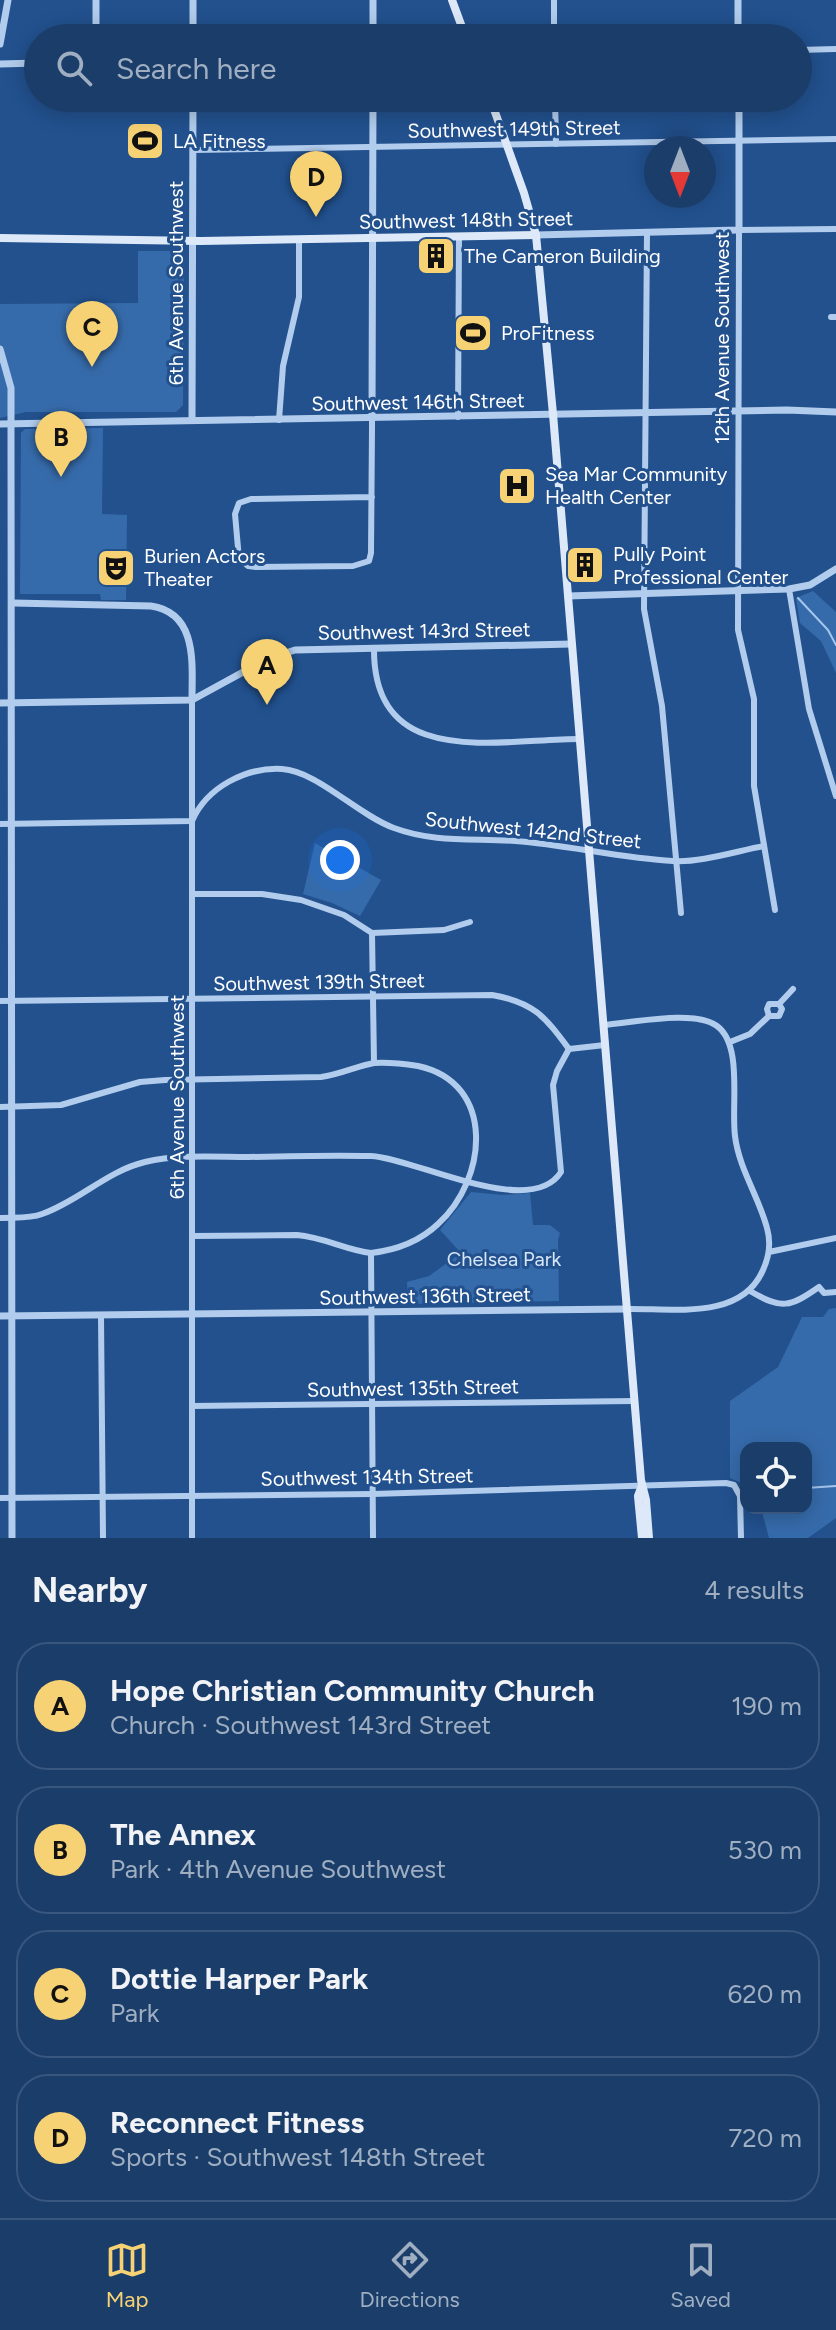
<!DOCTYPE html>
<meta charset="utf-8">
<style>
:root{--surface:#1a3d6a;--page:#274872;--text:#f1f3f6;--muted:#9faec1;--line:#38567e;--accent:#f7d274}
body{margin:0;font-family:Figtree,sans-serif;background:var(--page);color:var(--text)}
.controls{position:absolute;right:24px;bottom:24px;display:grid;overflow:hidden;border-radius:16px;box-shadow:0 4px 20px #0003}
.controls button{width:72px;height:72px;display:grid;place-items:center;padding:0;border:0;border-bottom:2px solid var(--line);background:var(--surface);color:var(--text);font:40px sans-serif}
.compass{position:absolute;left:644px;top:136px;width:72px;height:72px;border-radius:50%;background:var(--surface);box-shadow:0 4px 20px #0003;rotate:180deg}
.you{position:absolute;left:340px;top:860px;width:28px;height:28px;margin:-20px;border:6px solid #fff;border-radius:50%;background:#1a73e8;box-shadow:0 0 0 12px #1a73e833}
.badge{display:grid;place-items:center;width:52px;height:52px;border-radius:50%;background:var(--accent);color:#111;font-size:26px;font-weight:700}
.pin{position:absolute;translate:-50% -66px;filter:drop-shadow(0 2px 4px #0008)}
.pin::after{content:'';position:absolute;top:42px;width:28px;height:24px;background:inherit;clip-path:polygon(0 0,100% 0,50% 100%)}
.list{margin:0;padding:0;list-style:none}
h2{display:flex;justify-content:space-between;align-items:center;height:104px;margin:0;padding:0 32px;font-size:34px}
h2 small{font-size:26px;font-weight:400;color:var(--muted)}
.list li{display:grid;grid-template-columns:52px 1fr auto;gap:24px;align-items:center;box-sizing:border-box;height:128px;margin:0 16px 16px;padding:0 16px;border:2px solid var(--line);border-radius:32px}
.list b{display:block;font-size:30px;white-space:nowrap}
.list p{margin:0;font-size:26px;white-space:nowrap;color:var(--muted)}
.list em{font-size:26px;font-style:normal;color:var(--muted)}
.icon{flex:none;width:44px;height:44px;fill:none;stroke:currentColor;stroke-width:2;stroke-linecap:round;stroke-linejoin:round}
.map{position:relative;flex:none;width:836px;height:1538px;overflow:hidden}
.search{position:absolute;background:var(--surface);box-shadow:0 4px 20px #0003;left:24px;right:24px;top:24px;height:88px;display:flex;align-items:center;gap:20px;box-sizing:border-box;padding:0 28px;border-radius:44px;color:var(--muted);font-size:30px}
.sheet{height:680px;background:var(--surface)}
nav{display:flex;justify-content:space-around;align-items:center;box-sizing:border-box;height:112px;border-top:2px solid var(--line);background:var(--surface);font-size:22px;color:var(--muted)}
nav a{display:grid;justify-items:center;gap:4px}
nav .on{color:var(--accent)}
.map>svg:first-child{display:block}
.green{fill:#366bab}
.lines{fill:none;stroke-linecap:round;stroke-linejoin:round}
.stream{stroke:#a5c6ed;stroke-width:2}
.minor{stroke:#b1ccec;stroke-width:6}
.tertiary{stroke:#b1ccec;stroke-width:7}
.secondary{stroke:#dde9f9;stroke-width:8}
.labels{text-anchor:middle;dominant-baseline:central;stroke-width:6;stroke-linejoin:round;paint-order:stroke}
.street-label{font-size:20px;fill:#fff;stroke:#22518e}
.poi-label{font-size:20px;fill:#fff;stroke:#22518e;text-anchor:start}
.park-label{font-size:20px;fill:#d6e6f9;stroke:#22518e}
</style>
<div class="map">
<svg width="836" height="1538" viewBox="0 0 836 1538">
<rect width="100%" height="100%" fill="#22518e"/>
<!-- green -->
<g class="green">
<path d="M138,251H179L184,254L183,405L176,412H26L0,418V304L138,303Z"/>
<path d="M103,428L102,514L127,515L126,600H101L100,594H20L21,433L25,429Z"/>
<path d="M813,591L836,612V673L821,641L800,623L796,598Z"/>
<path d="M315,843L381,880L360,916L332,903L303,894Z"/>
<path d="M471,1192L503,1195L530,1193L533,1225H550L560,1233L558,1240L559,1301L408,1304L407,1282L429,1276L461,1253L440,1230Z"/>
<path d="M836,1308V1518L808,1538H769L761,1508H806V1448H746V1485L730,1478V1401L778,1367L802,1317H823L829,1309Z"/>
</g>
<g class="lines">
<!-- stream -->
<g class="stream">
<path d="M798,598L828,630L836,645"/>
<path d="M806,1488L836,1486"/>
</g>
<!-- minor -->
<g class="minor">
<path d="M554,38V0"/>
<path d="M798,50L836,49"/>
<path d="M555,98L556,144"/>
<path d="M193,150L836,139"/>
<path d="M647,232L644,609L662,706L681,913"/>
<path d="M831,317H836"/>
<path d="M458,417L459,237"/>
<path d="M279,420L283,366L299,297V239"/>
<path d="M372,497L251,499L239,503L235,514L239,559L248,566L256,567L353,566L369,561L371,553L372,428V419"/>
<path d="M789,589L809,709L836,796"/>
<path d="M374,648C373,771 497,739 580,739"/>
<path d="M192,700V1538"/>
<path d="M0,824L192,821C207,787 246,767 282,769C317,771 358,815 394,828C434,843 474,838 515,841C568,845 620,858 673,861C699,863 737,851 764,846"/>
<path d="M193,894H262L301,900L344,915L372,933L444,930L470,922"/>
<path d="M775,910L754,786V699L738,630L739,230L836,229"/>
<path d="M372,933L374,1063"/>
<path d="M0,1001L492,995C534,1002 545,1017 569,1049"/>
<path d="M779,1004L782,1009L779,1016H769L767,1009L769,1004H779L793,989"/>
<path d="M603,1025C632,1023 694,1009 717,1026C743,1045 731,1105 735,1136C739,1169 759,1197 767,1228C771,1242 769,1257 763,1270C741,1321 672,1308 627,1309"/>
<path d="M730,1042L750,1034L769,1016"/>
<path d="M0,1107L61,1105L140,1082L165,1080L321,1077C339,1075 357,1066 374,1063C388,1062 405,1064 418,1066C497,1083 487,1180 438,1224C419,1242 397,1250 371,1253L373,1538"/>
<path d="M0,1218C14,1217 29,1219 42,1214C79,1201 107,1171 145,1162C179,1154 215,1157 249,1157C289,1156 330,1155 371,1156C414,1158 531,1220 561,1172L553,1085L557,1071L569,1049L605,1045"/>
<path d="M192,1236L297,1235C323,1237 346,1250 371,1253"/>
<path d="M769,1252L836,1238"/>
<path d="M750,1291C782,1310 790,1307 819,1287L824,1293L836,1292"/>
<path d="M101,1316L103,1538"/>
<path d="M192,1406L634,1401"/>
<path d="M0,1498L373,1494L726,1483L734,1485L740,1496L741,1538"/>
</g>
<!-- tertiary -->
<g class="tertiary">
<path d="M96,0V38"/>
<path d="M193,0V38"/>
<path d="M738,0V38"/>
<path d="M373,38V0"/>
<path d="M0,44L8,0"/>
<path d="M0,64L38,63"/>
<path d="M536,235L739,230V98"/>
<path d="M0,349L11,388V424L12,1538"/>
<path d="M372,419L373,98"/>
<path d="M192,420L193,98"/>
<path d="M0,424L787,410L836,412"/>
<path d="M568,596L789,589L810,585L836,569"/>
<path d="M13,603L151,606C198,613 192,664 192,700"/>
<path d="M0,703L192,700L267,659L295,650L572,644"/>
<path d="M0,1316L627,1309"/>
</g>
<!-- secondary -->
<g class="secondary">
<path d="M452,0L466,38"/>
<path d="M490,98L524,193L536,235L553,414L641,1480L646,1500L649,1538"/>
<path d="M0,238L201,241L536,235"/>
<path d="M641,1488L638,1496L642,1538"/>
</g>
</g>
<!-- icons -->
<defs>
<g id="stadium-square" transform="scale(2)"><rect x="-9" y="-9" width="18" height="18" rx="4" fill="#f7d274" stroke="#22518e"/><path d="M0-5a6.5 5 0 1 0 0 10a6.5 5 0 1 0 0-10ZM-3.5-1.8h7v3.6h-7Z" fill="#111"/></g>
<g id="building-square" transform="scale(2)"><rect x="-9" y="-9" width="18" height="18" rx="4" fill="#f7d274" stroke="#22518e"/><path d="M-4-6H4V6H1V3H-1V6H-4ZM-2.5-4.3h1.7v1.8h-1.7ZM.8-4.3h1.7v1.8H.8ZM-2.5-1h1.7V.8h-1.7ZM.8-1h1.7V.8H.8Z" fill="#111"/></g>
<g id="hospital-square" transform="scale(2)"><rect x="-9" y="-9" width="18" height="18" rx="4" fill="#f7d274" stroke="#22518e"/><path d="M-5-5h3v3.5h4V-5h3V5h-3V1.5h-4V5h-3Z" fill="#111"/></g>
<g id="theatre-square" transform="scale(2)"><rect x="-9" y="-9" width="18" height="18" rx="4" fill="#f7d274" stroke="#22518e"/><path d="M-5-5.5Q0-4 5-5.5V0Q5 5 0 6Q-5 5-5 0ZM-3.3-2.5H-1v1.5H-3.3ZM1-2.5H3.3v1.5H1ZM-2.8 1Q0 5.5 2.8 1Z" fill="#111"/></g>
</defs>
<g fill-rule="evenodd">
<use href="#stadium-square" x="145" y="141"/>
<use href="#building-square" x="436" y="256"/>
<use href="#stadium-square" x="473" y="333"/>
<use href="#hospital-square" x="517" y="486"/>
<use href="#building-square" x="585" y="565"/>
<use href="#theatre-square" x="116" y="568"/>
</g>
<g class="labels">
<!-- street labels -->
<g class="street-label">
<text transform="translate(514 129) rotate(-1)">Southwest 149th Street</text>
<text transform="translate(466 220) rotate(-1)">Southwest 148th Street</text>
<text transform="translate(176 283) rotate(-90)">6th Avenue Southwest</text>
<text transform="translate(722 338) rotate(-90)">12th Avenue Southwest</text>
<text transform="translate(418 402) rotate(-1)">Southwest 146th Street</text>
<text transform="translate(424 631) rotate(-1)">Southwest 143rd Street</text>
<text transform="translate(533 830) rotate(6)">Southwest 142nd Street</text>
<text transform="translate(319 982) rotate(-1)">Southwest 139th Street</text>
<text transform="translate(177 1097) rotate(-90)">6th Avenue Southwest</text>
<text transform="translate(425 1296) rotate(-1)">Southwest 136th Street</text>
<text transform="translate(413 1388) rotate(-1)">Southwest 135th Street</text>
<text transform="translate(367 1477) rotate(-1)">Southwest 134th Street</text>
</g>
<!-- poi labels -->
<g class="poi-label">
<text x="173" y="141">LA Fitness</text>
<text x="464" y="256">The Cameron Building</text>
<text x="501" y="333">ProFitness</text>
<text x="545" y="474">Sea Mar Community<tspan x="545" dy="23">Health Center</tspan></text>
<text x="613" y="554">Pully Point<tspan x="613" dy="23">Professional Center</tspan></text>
<text x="144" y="556">Burien Actors<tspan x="144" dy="23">Theater</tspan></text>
</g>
<!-- park labels -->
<g class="park-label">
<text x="504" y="1259">Chelsea Park</text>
</g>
</g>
</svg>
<div class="controls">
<button><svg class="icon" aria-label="locate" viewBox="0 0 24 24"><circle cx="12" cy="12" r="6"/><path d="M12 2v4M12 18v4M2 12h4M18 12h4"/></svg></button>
</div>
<svg class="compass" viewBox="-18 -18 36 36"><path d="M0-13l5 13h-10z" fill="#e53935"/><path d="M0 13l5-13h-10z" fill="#9faec1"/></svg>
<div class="you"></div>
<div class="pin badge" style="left:267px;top:705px">A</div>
<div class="pin badge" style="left:61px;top:477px">B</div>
<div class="pin badge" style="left:92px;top:367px">C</div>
<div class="pin badge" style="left:316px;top:217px">D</div>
<div class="search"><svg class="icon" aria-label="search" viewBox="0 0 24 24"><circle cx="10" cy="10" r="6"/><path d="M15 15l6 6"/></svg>Search here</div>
</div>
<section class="sheet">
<h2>Nearby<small>4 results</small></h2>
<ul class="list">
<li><span class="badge">A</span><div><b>Hope Christian Community Church</b><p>Church · Southwest 143rd Street</p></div><em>190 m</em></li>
<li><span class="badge">B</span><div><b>The Annex</b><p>Park · 4th Avenue Southwest</p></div><em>530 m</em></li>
<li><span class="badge">C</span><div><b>Dottie Harper Park</b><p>Park</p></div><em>620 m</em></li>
<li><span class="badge">D</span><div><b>Reconnect Fitness</b><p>Sports · Southwest 148th Street</p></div><em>720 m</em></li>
</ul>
</section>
<nav>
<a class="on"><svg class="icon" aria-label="map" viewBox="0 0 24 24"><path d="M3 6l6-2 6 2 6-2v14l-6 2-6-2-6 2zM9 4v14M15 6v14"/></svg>Map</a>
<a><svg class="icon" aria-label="directions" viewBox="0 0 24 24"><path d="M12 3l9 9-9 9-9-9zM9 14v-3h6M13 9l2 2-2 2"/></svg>Directions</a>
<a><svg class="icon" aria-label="saved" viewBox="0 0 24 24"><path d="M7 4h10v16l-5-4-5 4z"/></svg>Saved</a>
</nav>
